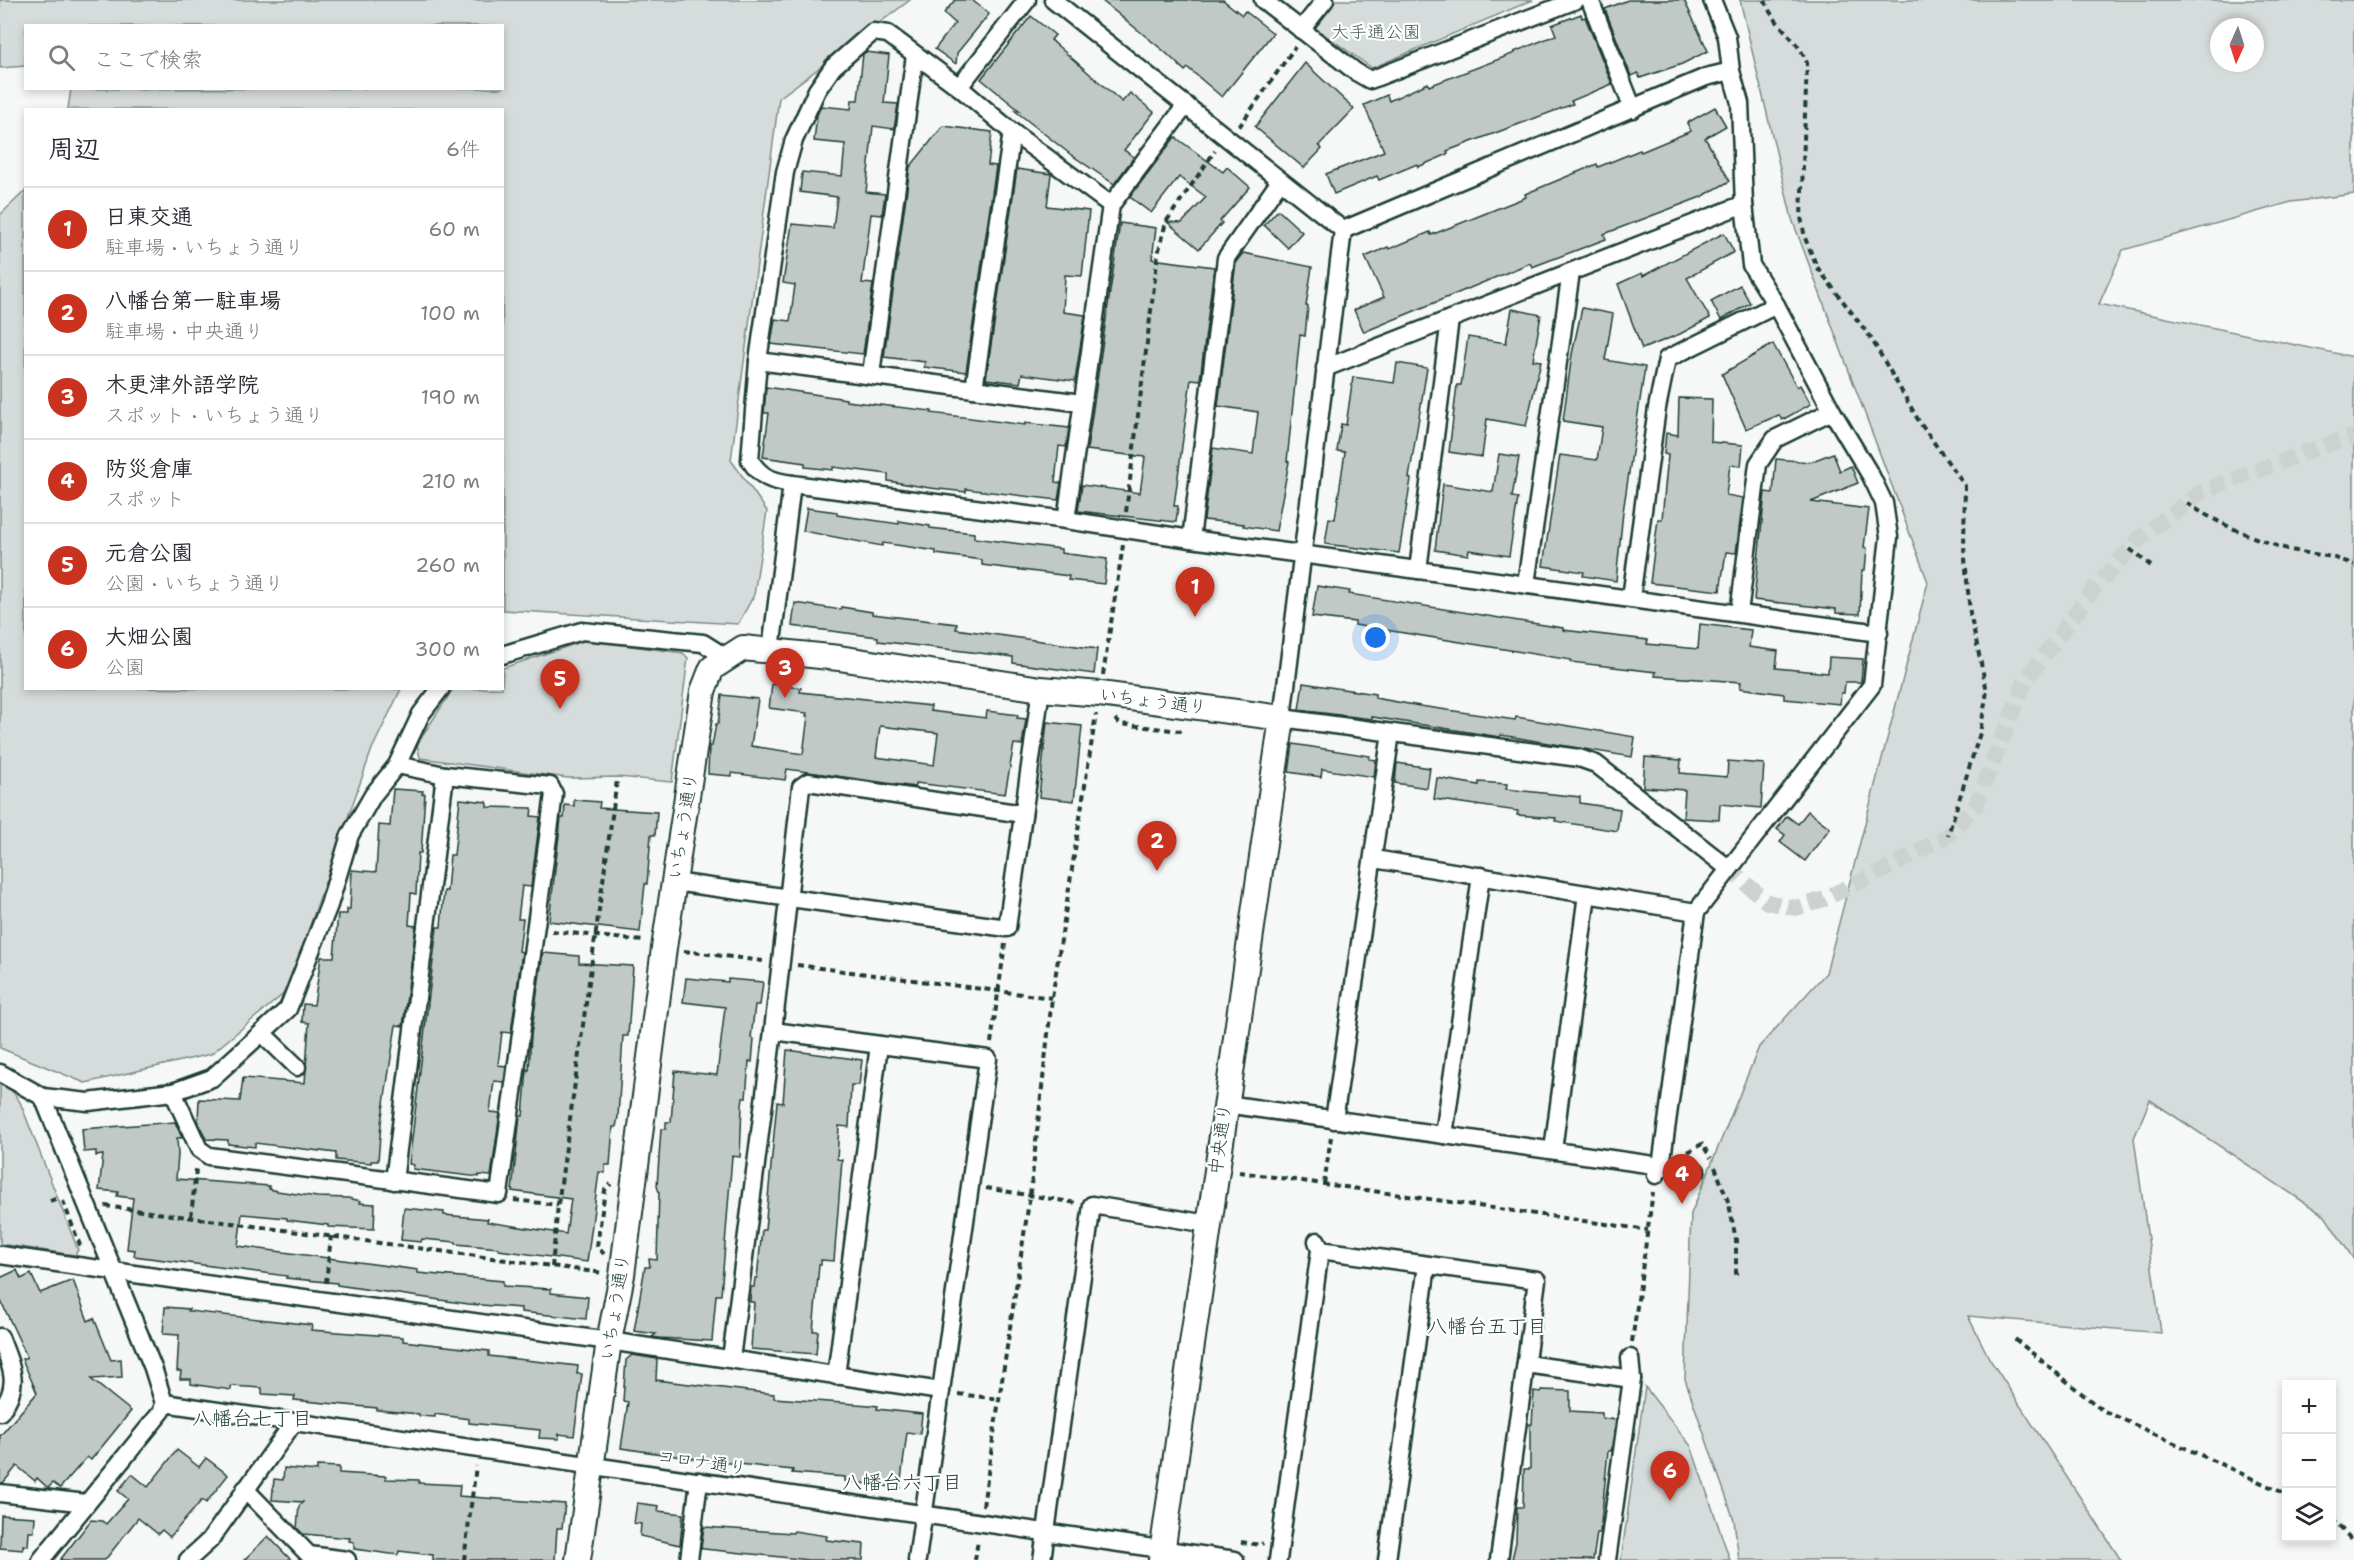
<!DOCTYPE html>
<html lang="ja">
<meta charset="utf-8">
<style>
:root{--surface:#fff;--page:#f7f7f7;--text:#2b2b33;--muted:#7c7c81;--line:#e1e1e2;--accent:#c8321e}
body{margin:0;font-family:"Shantell Sans","Klee One",sans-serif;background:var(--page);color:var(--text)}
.controls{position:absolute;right:18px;bottom:18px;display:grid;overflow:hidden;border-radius:0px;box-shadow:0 3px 9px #0003}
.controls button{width:54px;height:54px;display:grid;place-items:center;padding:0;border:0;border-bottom:2px solid var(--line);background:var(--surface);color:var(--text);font:30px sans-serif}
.compass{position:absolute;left:2210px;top:18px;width:54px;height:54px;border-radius:50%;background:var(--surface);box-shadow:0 3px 9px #0003;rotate:183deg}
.you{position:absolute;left:1376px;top:638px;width:21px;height:21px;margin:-15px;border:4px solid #fff;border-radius:50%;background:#1a73e8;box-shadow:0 0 0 9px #1a73e833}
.badge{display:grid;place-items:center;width:39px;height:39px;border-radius:50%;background:var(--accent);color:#fff;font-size:20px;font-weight:700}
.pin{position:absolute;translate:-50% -50px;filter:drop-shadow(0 2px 3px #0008)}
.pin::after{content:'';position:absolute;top:32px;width:21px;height:18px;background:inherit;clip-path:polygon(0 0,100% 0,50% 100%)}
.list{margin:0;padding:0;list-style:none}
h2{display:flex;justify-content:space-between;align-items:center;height:78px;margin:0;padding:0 24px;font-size:26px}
h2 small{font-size:20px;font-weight:400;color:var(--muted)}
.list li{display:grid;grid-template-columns:39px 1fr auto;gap:18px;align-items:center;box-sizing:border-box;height:84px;padding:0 24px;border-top:2px solid var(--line)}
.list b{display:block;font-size:22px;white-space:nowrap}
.list p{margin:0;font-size:20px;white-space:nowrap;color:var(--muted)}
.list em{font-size:20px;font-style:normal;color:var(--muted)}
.icon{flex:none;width:33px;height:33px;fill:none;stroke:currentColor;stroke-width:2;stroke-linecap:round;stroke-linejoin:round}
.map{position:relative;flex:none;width:2354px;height:1560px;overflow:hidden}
.search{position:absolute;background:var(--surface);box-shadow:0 3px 9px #0003;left:24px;top:24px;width:480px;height:66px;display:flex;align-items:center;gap:15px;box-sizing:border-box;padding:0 21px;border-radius:0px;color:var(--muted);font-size:22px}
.panel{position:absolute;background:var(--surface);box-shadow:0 3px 9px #0003;left:24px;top:108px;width:480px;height:582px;border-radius:0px}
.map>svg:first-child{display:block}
.green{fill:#d6dcdb;stroke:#7a8c88;stroke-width:1.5;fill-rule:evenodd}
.building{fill:#c0c9c6;stroke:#1f3d34;stroke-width:1.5;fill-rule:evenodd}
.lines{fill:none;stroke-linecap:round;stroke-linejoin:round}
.street-tunnel{stroke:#cbd2d0;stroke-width:16;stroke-dasharray:16 8;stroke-linecap:butt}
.street-casing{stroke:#1f3d34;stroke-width:21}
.secondary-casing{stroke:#1f3d34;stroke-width:28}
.path{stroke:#1f3d34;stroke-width:4;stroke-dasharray:6 4.5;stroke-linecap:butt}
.street{stroke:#fff;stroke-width:16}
.secondary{stroke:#fff;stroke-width:24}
.labels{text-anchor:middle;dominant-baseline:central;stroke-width:4.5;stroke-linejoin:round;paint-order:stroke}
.park-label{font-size:18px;fill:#445d55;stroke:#fff}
.street-label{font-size:18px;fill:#1f3d34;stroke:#fff}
.neighbourhood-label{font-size:20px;fill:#1f3d34;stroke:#fff}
</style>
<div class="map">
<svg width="2354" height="1560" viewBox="0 0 2354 1560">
<rect width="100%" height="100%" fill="#f6f7f7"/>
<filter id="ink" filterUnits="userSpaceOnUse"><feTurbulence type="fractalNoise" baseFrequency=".0167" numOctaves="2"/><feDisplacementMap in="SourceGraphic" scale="12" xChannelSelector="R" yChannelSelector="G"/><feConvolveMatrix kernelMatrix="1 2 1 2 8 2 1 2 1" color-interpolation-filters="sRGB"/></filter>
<g filter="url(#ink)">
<!-- green -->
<g class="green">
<path d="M0,0H910L779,98L731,460L767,511L754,595L738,624L503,610L502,110L68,109L71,89L502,88V26H26L25,66L0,68Z"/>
<path d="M1335,0H1533L1372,68L1314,27Z"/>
<path d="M1740,0H2354V194L2291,202L2123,250L2099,304L2354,357V1260L2325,1216L2150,1100L2134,1138L2161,1333L1968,1316L1989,1358L2121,1560H1739L1734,1520L1685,1379L1691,1214L1759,1047L1826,973L1928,582L1792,219ZM2219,27H2255V63H2219Z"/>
<path d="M25,191L26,688L401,689L372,749L287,991L211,1054L85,1083L0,1048V215Z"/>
<path d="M587,640L683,653L688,658L672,782L618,777L568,778L420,758L417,744L453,689L502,688L503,668Z"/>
<path d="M0,1084L11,1089L20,1102L78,1250L75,1255L0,1244Z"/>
<path d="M1645,1387L1691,1446L1730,1560H1621Z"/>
</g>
<!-- building -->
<g class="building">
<path d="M955,0H972L989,14L957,53L956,64L935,49L955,23L944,13Z"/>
<path d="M1101,0H1223L1242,15L1245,11L1273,33L1222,97L1188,68L1185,71L1165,52Z"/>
<path d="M1628,0H1684L1708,51L1682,64L1640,78L1638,73L1631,76L1605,9Z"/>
<path d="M1581,14L1582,18L1585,17L1612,84L1571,101L1573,104L1447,151L1448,154L1418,167L1417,164L1379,180L1377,176L1334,194L1326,174L1384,151L1364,105L1387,95L1389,101L1428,83L1429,86L1515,53L1514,52L1556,35L1552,25Z"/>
<path d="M1031,16L1055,35L1051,40L1122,102L1130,93L1154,112L1124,150L1134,157L1114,184L1070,154L1014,110L1020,111L981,79Z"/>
<path d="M866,52L889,55L884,103L898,104L894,129L873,126L866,192L885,194L882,215L871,214L862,283L873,284L863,354L771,344L775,319L790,321L795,285L783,283L792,224L833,228L837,197L800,192L802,172L842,176L845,144L814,141L817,115L821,106L851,109L852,100H858L863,54Z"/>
<path d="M1305,63L1354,109L1319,145L1322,149L1304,168L1255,127Z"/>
<path d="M1715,107L1726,126L1705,138L1730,181L1701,197L1604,234L1606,239L1532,267L1530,263L1364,332L1354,310L1384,297L1365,257L1388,247L1389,249L1430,232L1431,235L1474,218L1526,197L1525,194L1597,164L1598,167L1640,150L1641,152L1691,131L1687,123Z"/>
<path d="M943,126L992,132L988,165L996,166L966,372L924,367L925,362L884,357L910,167Z"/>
<path d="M1175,137L1223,172L1227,167L1250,187L1220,221L1222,223L1199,249L1167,222L1182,223L1206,197L1179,177L1151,213L1130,197Z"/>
<path d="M1017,169L1051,174L1047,206L1089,211L1082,276L1065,275L1063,312L1085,315L1075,381L1022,374L1020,383L986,379Z"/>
<path d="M1278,210L1302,232L1288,248L1264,225Z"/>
<path d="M1120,223L1156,228L1152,259L1214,267L1200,380L1191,379L1174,506H1178L1176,522L1078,511L1082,485L1140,493L1145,457L1087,450Z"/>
<path d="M1724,233L1734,252L1687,278L1710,318L1680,334L1642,349L1618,284L1642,273L1643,276Z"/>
<path d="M1243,253L1312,267L1306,306H1308L1305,336L1300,335L1287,461L1289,462L1276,531L1243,526L1244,524L1204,520L1213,448L1253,454L1258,412L1218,406L1236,262Z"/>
<path d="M1740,285L1750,303L1721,320L1711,301Z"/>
<path d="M1582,308L1613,314L1605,360L1645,367L1623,512L1616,581L1583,576L1584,572L1543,566L1560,455L1597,460L1602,427L1563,421L1572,354Z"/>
<path d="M1512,309L1541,315L1533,360L1541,361L1526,426L1487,419L1482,457L1449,452L1457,385H1461L1468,337L1506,343Z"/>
<path d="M1773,344L1797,387L1800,385L1811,404L1782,420L1779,415L1746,429L1722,374Z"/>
<path d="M1397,363L1427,368L1409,478L1411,479L1399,553L1325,544L1329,518L1335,519L1345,452L1337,451L1341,424L1346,425L1353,377L1394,383Z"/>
<path d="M766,387L846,399V401L932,411L931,413L1025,425V423L1069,428L1066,447L1059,446L1055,482L1061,483L1058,500L966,489V492L930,488L888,481V474L833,467V470L805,467V463L763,457L769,413H764Z"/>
<path d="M1679,398L1712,399L1711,442L1743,445L1741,466L1730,465L1726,495L1743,498L1736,553L1726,552L1720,591L1650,583L1658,519H1662L1668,455L1664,454L1666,433L1678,435Z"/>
<path d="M1833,453L1840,471L1851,466L1858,483L1811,502L1869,509L1864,547L1867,548L1865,570H1862L1860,614L1836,613V609L1754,600L1765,492L1773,493L1776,459L1810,462Z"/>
<path d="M1499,454L1519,457L1512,497L1518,498L1509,556L1469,550L1468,555L1435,550L1443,484L1493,492Z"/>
<path d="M807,508L837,512V515L899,524V521L930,526V528L974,533V538L1061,549V553L1107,559L1104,584L1068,580L1069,576L982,565V560L936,554V551L883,543L882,546L803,531Z"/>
<path d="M1317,586L1350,591L1349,594L1563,628V630L1648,640L1647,644L1698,649L1700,624L1751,630L1749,647L1778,651L1776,668L1828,673L1829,657L1863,659L1861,682H1845L1844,693H1841L1840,704L1784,699V694L1740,688L1741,682L1655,676L1656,672L1570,662L1571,660L1355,625V622L1312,617Z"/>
<path d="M795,603L841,610V607L872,612V614L957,624L956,629L1097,649L1094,674L1013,663V657L878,641V637L792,626Z"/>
<path d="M1303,683L1375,694V698L1420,706L1515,720L1516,717L1635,737L1632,757L1501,735L1500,737L1372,717V719L1299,710Z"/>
<path d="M772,684L801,688L800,692L931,706L930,711L986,718L987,711L1018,715L1017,718L1026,719L1022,745L1014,744L1005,794L916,783L915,787L787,769L785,780L732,773V776L708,774L709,746H712L716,724H718L722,695L758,699L751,746L803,754L808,716H806L807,713L769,708ZM880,726L938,733L934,765L876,757Z"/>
<path d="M1047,722L1082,726L1074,801L1039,797Z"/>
<path d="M1293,744L1370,756L1369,759L1376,760L1374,777L1322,769L1321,777L1289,772Z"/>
<path d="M1645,757L1681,760L1680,773L1727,777L1728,761L1764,764L1761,808L1720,804L1719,820L1683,818L1685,790L1643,787Z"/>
<path d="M1397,763L1430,768L1427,788L1395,783Z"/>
<path d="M1437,778L1479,785V782L1507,784L1506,789L1580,797V803L1620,809L1617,831L1555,821L1556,818L1517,815L1518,811L1434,799Z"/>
<path d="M393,789L423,791L422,794H425L421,853H418L416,894L411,893L409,925L416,926L403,1026L396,1025L381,1123L378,1161H371V1163L336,1160V1153L255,1143V1147L228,1144V1140L206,1139L198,1121L199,1099L240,1101L243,1078L305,1083L309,1023L302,1022L303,1004L314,1005L321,957H334L338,914H347V909H350L352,870L376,872L379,825L390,826Z"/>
<path d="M460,799L487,802V807L532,808L531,816L540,817L531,887L522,886L518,919H523L519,951L522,952L511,1033L502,1032L498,1065L506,1066L504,1082L494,1081L490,1112L500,1113L491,1176L479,1175V1177L413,1169L414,1165L409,1164L437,927H441L444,891H447L450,855H454Z"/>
<path d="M574,800L600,802L599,808L657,812L655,835H651L647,884H645L640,932L549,921L561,818H564L565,805L574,806Z"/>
<path d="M1808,811L1830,828L1805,861L1780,842L1785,835L1777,829L1787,816L1798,824Z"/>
<path d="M543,953L579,956V963L633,966L628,1036H623L618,1117L616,1127H613L610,1165H605V1173L599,1172L587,1262L499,1250V1248L456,1244V1242L422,1239L421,1242L401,1240L404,1208L444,1212V1215L488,1219L487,1222L566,1234L571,1199L512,1191L520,1116H523L527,1069L529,1070L531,1035Z"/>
<path d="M686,978L728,982V979L763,982L760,1005H755L751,1038L754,1039L752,1062L749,1061L746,1098H743L742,1105L740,1157L732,1156L721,1295H716L712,1341L659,1338L652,1337L656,1334L634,1331L645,1267H650L649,1259L657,1260L659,1192L657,1186L661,1129H666V1122H671L675,1071L717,1075L725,1007L683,1002Z"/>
<path d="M787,1050L862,1060L859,1085H851L849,1127L839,1126L837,1159L842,1160L834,1261L821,1260V1265H819L813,1331H818L816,1354L751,1349L754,1302H750L751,1287H754L755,1278H757L762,1230H765L777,1102L783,1103Z"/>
<path d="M175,1122L182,1138H177L178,1155L176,1179L269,1186V1189L277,1191L317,1197L348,1198L361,1201L360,1203L375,1204L374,1229L328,1227V1225L287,1220V1218L242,1214L238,1246L418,1270V1273L503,1281V1286L551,1289V1293L588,1297L586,1319L521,1312V1308L468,1304L337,1285V1283L286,1278L287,1276L134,1256L135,1250L127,1249L133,1198L117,1196L118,1192L99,1190L103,1155L96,1156V1151L84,1152L82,1129Z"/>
<path d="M17,1270L21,1279L31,1274L40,1293L73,1280L88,1321L94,1318L111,1360L121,1359L122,1377L91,1379L131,1411L91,1460L87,1457L60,1488L53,1483L48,1488L37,1478L35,1481L17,1466L3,1483H0V1436L37,1393L22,1359L27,1357L0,1299V1278Z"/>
<path d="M165,1307L189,1309L188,1311L312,1325L311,1330L403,1337V1341L489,1351V1356L578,1366L577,1374H582L574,1436L559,1434V1439L539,1438L540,1430L469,1423V1419L435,1414V1417L419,1416V1414L377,1410V1408L294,1400L295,1396L262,1394V1388L231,1386V1390L191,1384V1379H180L181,1371H177L179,1335L163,1334Z"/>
<path d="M632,1355L657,1359L656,1380L774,1394V1398L869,1405L878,1406L877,1409L922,1414L920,1434L907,1432L900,1488L845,1481V1477L792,1473L793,1470L710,1461L621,1448L628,1402L623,1401L626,1360Z"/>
<path d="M1541,1390L1570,1391V1411L1602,1413V1418L1616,1420L1611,1451H1608L1600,1533H1597L1593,1560L1512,1559L1516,1542L1517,1507H1523L1524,1469H1530V1424H1532L1534,1391L1541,1392Z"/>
<path d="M177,1450L199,1467L206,1458L228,1475L206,1503L202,1500L170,1537L162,1530L158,1534L138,1518L105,1560H60L91,1520L102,1521L106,1524L128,1499L118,1491L132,1474L148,1487Z"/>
<path d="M317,1466L339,1467V1473L386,1476V1479L419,1480V1483L460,1485L459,1496L565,1504L562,1528H557L555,1560H433V1555L399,1551L398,1555L354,1549V1542L349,1541L350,1538L303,1534L297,1528L299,1506L303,1502L272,1500L274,1479L283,1480L284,1468L317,1471Z"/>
<path d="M637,1503L659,1506L658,1511L683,1514L680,1545L640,1536L641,1524L634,1523Z"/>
<path d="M1,1515L35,1517L34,1532H29L28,1546L23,1545V1550L0,1548Z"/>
<path d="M704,1527L793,1533L794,1531L827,1536L826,1540L864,1544L863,1560H809L704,1549L701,1548Z"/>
<path d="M268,1536L291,1560H244Z"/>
</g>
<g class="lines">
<!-- street-tunnel -->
<path class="street-tunnel" d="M1728,868L1767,902L1796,908L1824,899L1888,868L1948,835L1976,805L2025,681L2093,590L2141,537L2203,491L2325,445L2354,437"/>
<!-- street casing -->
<g class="street-casing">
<g id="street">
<path d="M1053,0L1343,230"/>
<path d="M1263,0L1356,72L1370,80L1576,0"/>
<path d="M1590,0L1633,109"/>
<path d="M1301,30L1325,0"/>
<path d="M959,87L1027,0"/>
<path d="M1111,205L1012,132L959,87L888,34L873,32L833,67L817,90L794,140L785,172L758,361L750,460C761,478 772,481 792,484L1066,520L1191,539L1879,633"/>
<path d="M1343,230L1282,718L1579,758L1596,764L1728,868"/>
<path d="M1343,230L1706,77L1731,71"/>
<path d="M758,361L1082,403"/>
<path d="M1325,368L1744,204"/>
<path d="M871,374L915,55"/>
<path d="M974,389L1012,132"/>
<path d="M1066,520L1111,205L1186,105"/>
<path d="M1191,539L1226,258L1280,181"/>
<path d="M1418,570L1450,319"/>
<path d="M1526,584L1571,272"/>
<path d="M1631,598L1657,408L1667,359L1776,305"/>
<path d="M1739,613L1758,464L1775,439L1832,411"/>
<path d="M771,650L792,484"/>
<path d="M502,655L582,631L703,643L727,658"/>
<path d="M1374,859L1696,912"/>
<path d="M674,882L1007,928L1041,689"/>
<path d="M773,1031L988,1059L917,1560"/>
<path d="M262,1033L297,1067"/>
<path d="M0,1073L43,1097L88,1102L173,1092L212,1078L288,1009L329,905L350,835L373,795L397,765L421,714L441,688"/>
<path d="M173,1092L199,1149L209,1156L499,1194L554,794L550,786L445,775L397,765"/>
<path d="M1226,1104L1696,1171"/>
<path d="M1334,1120L1391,733"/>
<path d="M1444,1135L1481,876"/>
<path d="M1553,1150L1587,894"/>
<path d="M1656,1175L1661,1166L1696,912L1872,685L1889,537L1884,503L1871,476L1832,411L1776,305L1751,265L1744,204L1740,103L1731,71L1727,37L1712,0"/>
<path d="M394,1181L445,775"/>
<path d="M1320,1250L1537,1280L1499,1560"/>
<path d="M0,1255L609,1341L941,1391"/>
<path d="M0,1337C11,1367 22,1384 0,1412"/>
<path d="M731,1359L773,1031L801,787L808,782L1023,814"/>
<path d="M1526,1364L1632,1379"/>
<path d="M836,1376L879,1045"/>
<path d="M164,1403L1235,1560"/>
<path d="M245,1489L309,1555L347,1560"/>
<path d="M0,1493L86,1503"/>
<path d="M41,1560L162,1411L164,1403L153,1368L43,1097"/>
<path d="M188,1560L210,1540L294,1422"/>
<path d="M689,1560L699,1481"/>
<path d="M1042,1560L1092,1205L1208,1224"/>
<path d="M1278,1560L1320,1250L1317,1241"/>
<path d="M1387,1560L1427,1265"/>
<path d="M1607,1560L1632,1379L1630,1358"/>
</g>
</g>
<!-- secondary casing -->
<g class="secondary-casing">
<path id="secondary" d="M578,1560L609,1341L622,1275L664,948L703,691L712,668L743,648L839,658L1041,689L1100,694L1282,718L1161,1560"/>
</g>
<!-- path -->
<g class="path">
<path d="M1765,0C1771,23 1798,38 1807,63L1801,217L1805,238L1817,267L1871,338L1920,423L1965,486L1964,547L1970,613L1987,691L1980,733L1948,835"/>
<path d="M1239,127L1295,47"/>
<path d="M2187,503C2214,522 2255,539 2287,549C2311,555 2331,554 2354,565"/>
<path d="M1126,512L1158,254L1166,222L1215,151"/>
<path d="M2130,549L2151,566"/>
<path d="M1103,675L1123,545"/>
<path d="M1115,719L1120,724L1180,731L1185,728"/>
<path d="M552,931L643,941"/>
<path d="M684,951L763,961"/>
<path d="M797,965L1052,998"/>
<path d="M991,1043L1005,944"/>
<path d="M1688,1152L1702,1144L1711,1158"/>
<path d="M1715,1167L1729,1204L1736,1240V1279"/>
<path d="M1239,1172L1648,1230"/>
<path d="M1324,1184L1331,1137"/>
<path d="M986,1188L1076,1203"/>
<path d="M514,1200L558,1205"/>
<path d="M50,1201L58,1198"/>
<path d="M63,1201L81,1248"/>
<path d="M105,1206L603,1273"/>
<path d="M191,1217L196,1169"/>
<path d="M604,1254L597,1246L605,1190L611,1184"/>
<path d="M552,1267L558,1205L617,780"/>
<path d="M326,1283L331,1236"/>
<path d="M2015,1339L2102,1410L2286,1494"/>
<path d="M1632,1342L1653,1192"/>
<path d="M958,1394L999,1399"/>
<path d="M983,1506L1030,1195L1052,998L1096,714"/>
<path d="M2332,1519L2354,1542"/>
<path d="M1241,1542L1260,1545L1263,1543"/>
<path d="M464,1560L476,1466"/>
<path d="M975,1560L978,1540"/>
</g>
<!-- street -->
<use href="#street" class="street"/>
<!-- secondary -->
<use href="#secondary" class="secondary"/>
</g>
</g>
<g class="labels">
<!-- park labels -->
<g class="park-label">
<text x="1376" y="32">大手通公園</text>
</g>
<!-- street labels -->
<g class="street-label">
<text transform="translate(1153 701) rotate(7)">いちょう通り</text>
<text transform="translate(683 826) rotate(-81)">いちょう通り</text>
<text transform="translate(1220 1139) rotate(-82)">中央通り</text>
<text transform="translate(615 1307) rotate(-81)">いちょう通り</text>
<text transform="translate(702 1462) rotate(8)">コロナ通り</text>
</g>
<!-- neighbourhood labels -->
<g class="neighbourhood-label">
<text x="1487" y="1326">八幡台五丁目</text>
<text x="252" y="1418">八幡台七丁目</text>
<text x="902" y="1482">八幡台六丁目</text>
</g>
</g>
</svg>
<div class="controls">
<button>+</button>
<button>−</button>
<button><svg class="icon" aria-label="layers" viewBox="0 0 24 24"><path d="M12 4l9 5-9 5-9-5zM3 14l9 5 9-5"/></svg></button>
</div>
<svg class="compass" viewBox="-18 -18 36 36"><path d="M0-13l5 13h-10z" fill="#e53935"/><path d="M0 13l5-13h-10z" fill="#7c7c81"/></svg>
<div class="you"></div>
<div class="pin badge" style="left:1195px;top:617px">1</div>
<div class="pin badge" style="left:1157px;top:871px">2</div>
<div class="pin badge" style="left:785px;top:698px">3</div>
<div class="pin badge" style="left:1682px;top:1204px">4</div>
<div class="pin badge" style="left:560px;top:709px">5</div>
<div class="pin badge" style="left:1670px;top:1501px">6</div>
<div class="search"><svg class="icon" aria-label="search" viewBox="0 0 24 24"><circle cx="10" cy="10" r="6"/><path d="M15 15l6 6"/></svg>ここで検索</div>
<section class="panel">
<h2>周辺<small>6件</small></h2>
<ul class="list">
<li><span class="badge">1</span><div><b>日東交通</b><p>駐車場 · いちょう通り</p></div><em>60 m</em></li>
<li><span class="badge">2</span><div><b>八幡台第一駐車場</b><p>駐車場 · 中央通り</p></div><em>100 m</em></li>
<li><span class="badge">3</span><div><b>木更津外語学院</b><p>スポット · いちょう通り</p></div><em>190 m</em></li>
<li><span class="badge">4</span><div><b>防災倉庫</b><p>スポット</p></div><em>210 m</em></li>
<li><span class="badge">5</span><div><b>元倉公園</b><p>公園 · いちょう通り</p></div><em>260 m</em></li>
<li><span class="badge">6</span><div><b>大畑公園</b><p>公園</p></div><em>300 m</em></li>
</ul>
</section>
</div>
